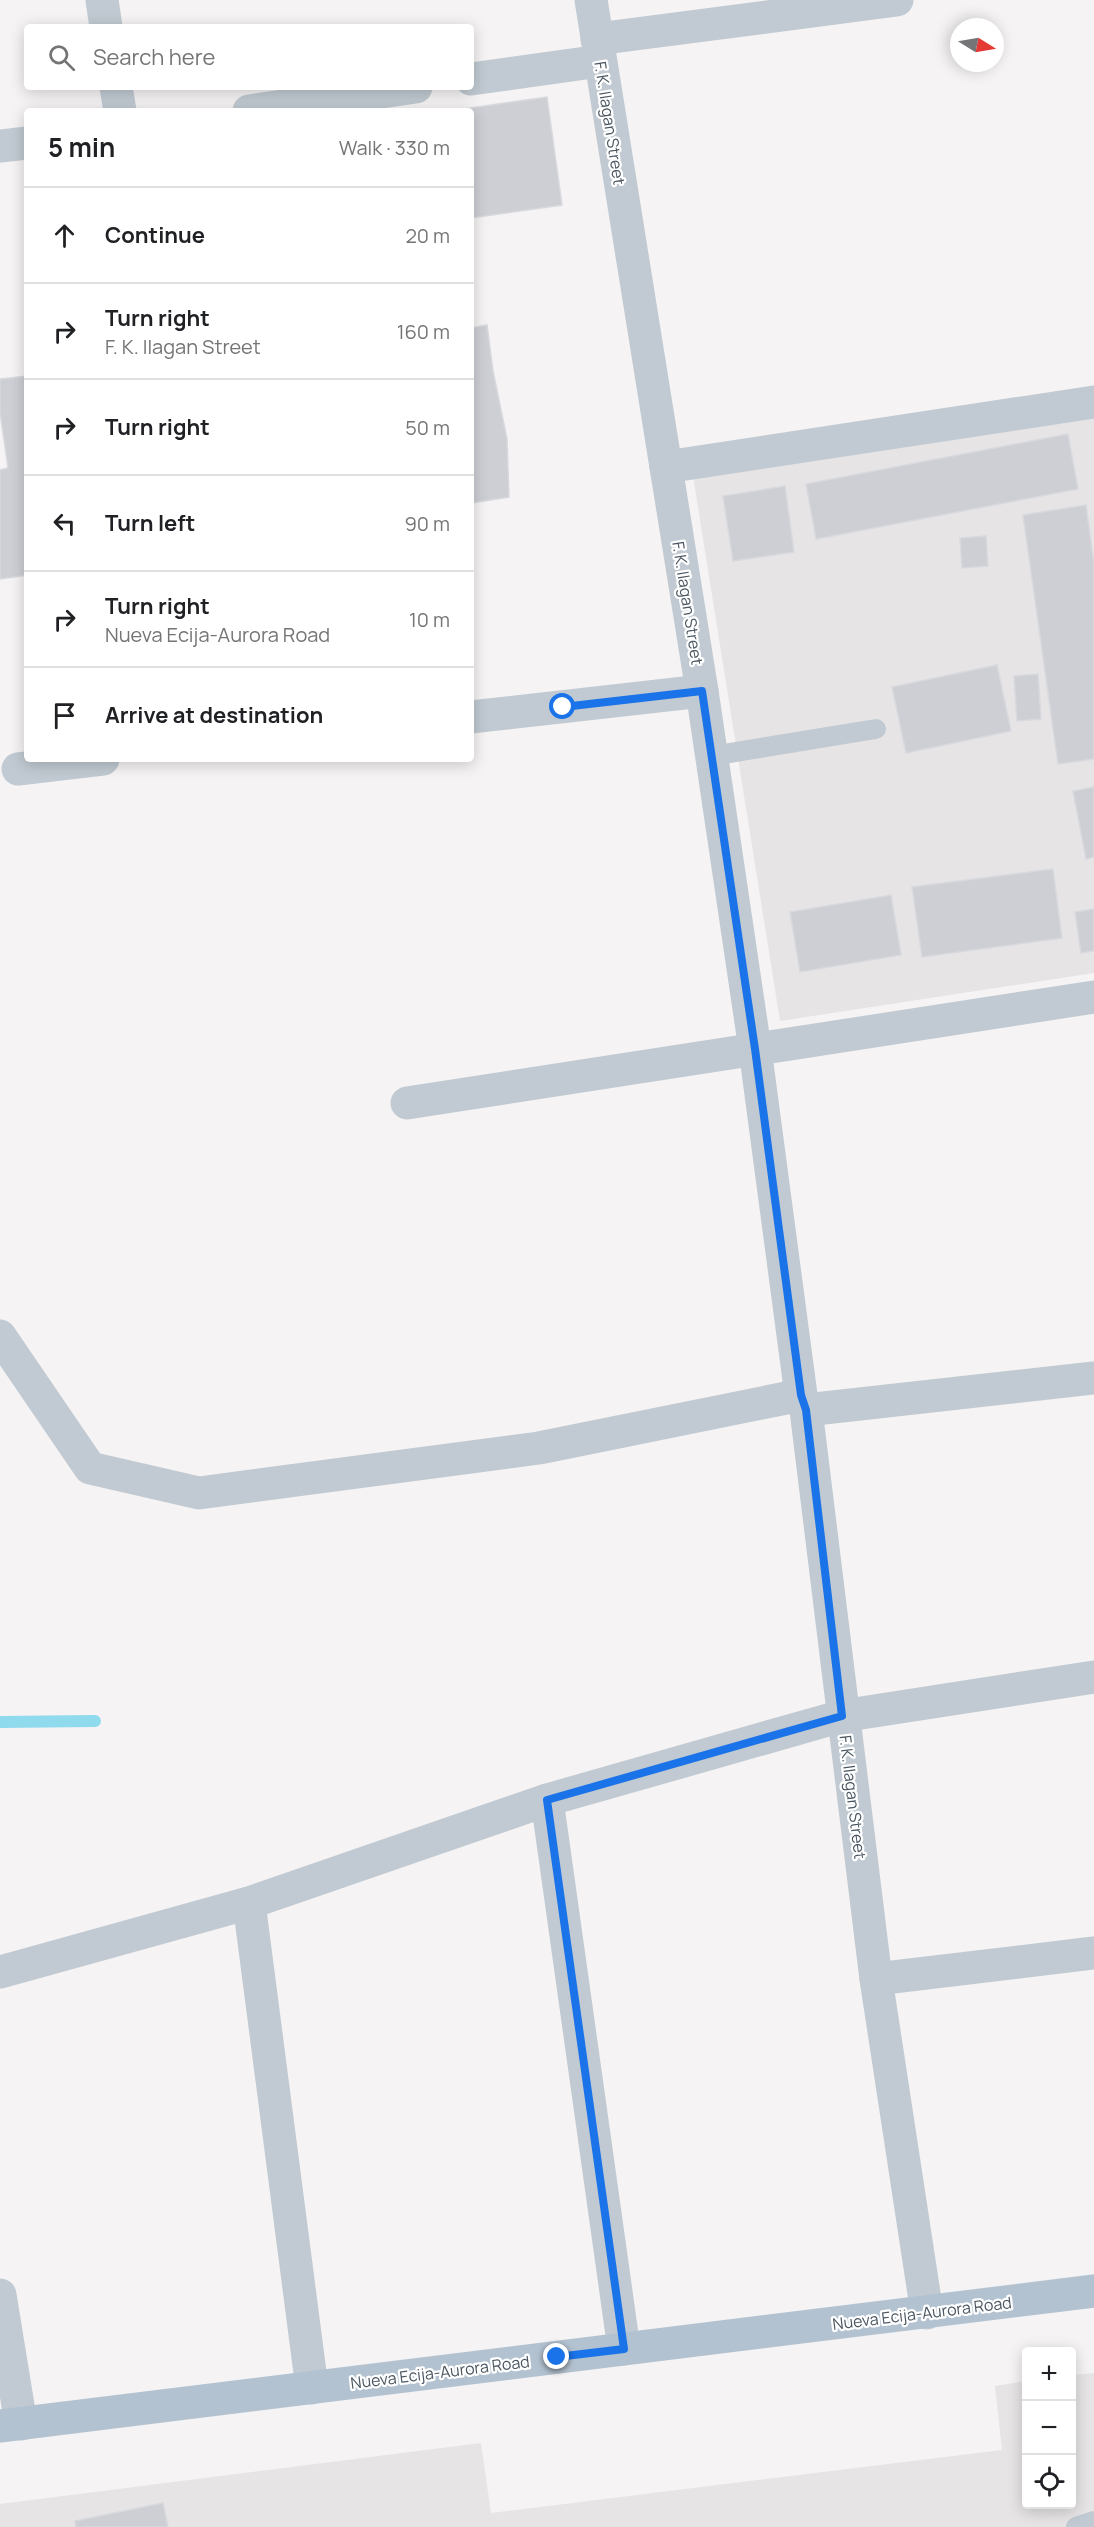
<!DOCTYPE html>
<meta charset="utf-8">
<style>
:root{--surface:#fff;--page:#f2f2f2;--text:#202124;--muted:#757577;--line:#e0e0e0}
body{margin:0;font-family:Manrope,sans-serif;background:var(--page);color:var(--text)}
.controls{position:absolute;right:18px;bottom:18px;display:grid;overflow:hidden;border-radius:6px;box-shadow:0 3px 15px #0003}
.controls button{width:54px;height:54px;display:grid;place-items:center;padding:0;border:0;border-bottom:2px solid var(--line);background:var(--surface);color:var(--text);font:30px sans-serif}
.compass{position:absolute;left:950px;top:18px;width:54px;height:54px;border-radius:50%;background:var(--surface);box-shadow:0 3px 15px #0003;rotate:101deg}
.stop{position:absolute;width:18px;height:18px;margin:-14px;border:4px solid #1a73e8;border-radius:50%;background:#fff}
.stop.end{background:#1a73e8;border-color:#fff;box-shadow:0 2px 6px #0008}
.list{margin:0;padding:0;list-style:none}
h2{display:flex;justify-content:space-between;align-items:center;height:78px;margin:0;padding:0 24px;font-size:26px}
h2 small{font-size:20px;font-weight:400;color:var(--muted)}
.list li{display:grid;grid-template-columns:39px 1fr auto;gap:18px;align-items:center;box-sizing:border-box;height:96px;padding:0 24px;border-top:2px solid var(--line)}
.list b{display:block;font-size:22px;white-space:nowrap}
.list p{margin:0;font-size:20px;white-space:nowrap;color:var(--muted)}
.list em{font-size:20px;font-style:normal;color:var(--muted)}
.icon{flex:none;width:33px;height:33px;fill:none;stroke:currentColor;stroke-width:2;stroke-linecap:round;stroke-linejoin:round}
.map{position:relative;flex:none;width:1094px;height:2527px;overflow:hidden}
.search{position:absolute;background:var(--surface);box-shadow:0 3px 15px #0003;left:24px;top:24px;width:450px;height:66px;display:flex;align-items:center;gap:15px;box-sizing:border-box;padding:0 21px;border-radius:6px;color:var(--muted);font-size:22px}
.panel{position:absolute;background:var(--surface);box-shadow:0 3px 15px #0003;left:24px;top:108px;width:450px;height:654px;border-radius:6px}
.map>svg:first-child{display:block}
.education{fill:#e6e4e5}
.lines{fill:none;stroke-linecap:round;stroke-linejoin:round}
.stream{stroke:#90daee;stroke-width:12}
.building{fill:#cdcfd5;stroke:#d7d9de;stroke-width:1.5}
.service{stroke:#c1cad2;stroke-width:20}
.minor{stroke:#c1cad2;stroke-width:33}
.tertiary{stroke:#c1cad2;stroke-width:33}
.primary{stroke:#b3c2d1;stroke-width:33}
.route{stroke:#1a73e8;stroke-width:8}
.labels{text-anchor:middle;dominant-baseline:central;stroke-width:4.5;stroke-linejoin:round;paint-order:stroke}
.street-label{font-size:16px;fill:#4a5661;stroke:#fff}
</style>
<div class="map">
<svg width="1094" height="2527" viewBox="0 0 1094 2527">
<rect width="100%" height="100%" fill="#f5f3f3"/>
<!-- education -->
<g class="education">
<path d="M1094,419V973L780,1021L693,476Z"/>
<path d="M1094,2373V2527H0V2504L481,2443L491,2513L1002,2450L995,2386L1026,2381V2504H1072V2375Z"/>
</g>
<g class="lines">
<!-- stream -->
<path class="stream" d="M0,1722L95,1721"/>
</g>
<!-- building -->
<g class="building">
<path d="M547,97L562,205L471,218V111H450Z"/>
<path d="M487,325L493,371L507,439L509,497L471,503V328Z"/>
<path d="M27,376V575L0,579V470L8,468L0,412V379Z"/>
<path d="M1068,434L1078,489L816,539L806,484Z"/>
<path d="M785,486L794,552L733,561L723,496Z"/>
<path d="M1086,505L1094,565V759L1058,764L1023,515Z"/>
<path d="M986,536L988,566L962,568L960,538Z"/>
<path d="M997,665L1011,731L906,753L892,687Z"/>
<path d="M1038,674L1041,719L1017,721L1014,676Z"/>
<path d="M1094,787V857L1086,859L1073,791Z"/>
<path d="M1053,869L1062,938L922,957L912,887Z"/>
<path d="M891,895L901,955L800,972L790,912Z"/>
<path d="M1094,909V951L1081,953L1075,912Z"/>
<path d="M163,2503L168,2527H76L75,2521Z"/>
</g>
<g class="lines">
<!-- service -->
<g class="service">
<path d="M711,756L876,729"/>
<path d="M1076,2527L1094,2521"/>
</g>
<!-- minor -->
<g class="minor">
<path d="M102,0L106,27"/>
<path d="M597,39L897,0"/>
<path d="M471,79L600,61"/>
<path d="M116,87L120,111"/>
<path d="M249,111L416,87"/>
<path d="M0,146L27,143"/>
<path d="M666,467L1094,402"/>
<path d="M471,717L702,691"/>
<path d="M18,769L103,759"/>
<path d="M407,1103L1094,997"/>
<path d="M0,1336L90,1468L199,1493L539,1448L801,1395"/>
<path d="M806,1410L1094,1378"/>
<path d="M547,1800L624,2349"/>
<path d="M249,1903L312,2388"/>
<path d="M0,1972L249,1903L547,1800L842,1716L1094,1677"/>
<path d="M876,1979L1094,1953"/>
<path d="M0,2295L21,2424"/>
</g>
<!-- tertiary -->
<path class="tertiary" d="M591,0L702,691L755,1049L801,1395L806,1410L876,1979L927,2313"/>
<!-- primary -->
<path class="primary" d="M0,2426L1094,2291"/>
</g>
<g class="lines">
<!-- route -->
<path class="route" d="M557,2357L624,2349L547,1800L842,1716L806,1410L801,1395L755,1049L702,691L563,707"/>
</g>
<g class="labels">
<!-- street labels -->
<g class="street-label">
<text transform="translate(610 123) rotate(81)">F. K. Ilagan Street</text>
<text transform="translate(688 603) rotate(81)">F. K. Ilagan Street</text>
<text transform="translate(853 1797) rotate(83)">F. K. Ilagan Street</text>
<text transform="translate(922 2313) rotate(-7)">Nueva Ecija-Aurora Road</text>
<text transform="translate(440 2372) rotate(-7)">Nueva Ecija-Aurora Road</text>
</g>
</g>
</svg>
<div class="controls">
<button>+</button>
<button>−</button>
<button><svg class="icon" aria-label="locate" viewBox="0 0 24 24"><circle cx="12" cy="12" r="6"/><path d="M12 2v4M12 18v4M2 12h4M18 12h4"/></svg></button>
</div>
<svg class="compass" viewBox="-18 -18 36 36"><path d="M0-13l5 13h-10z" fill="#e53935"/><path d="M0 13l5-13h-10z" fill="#757577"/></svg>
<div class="stop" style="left:563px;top:707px"></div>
<div class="stop end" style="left:557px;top:2357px"></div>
<div class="search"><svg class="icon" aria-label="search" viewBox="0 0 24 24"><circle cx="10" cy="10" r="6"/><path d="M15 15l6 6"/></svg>Search here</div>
<section class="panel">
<h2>5 min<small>Walk · 330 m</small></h2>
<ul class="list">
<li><svg class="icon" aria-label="ahead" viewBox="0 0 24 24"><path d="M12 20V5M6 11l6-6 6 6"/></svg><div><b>Continue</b></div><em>20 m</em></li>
<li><svg class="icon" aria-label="right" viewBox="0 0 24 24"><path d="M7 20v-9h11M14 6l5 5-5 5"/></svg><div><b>Turn right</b><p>F. K. Ilagan Street</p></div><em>160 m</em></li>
<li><svg class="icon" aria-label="right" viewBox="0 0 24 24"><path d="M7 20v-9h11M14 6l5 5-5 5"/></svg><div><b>Turn right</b></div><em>50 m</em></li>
<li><svg class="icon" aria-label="left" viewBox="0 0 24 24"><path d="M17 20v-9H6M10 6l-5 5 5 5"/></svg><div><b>Turn left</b></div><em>90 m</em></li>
<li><svg class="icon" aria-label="right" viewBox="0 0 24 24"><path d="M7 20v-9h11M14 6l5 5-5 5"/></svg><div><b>Turn right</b><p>Nueva Ecija-Aurora Road</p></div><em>10 m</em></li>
<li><svg class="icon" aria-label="arrive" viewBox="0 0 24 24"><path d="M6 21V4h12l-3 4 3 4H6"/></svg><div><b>Arrive at destination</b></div></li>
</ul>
</section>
</div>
